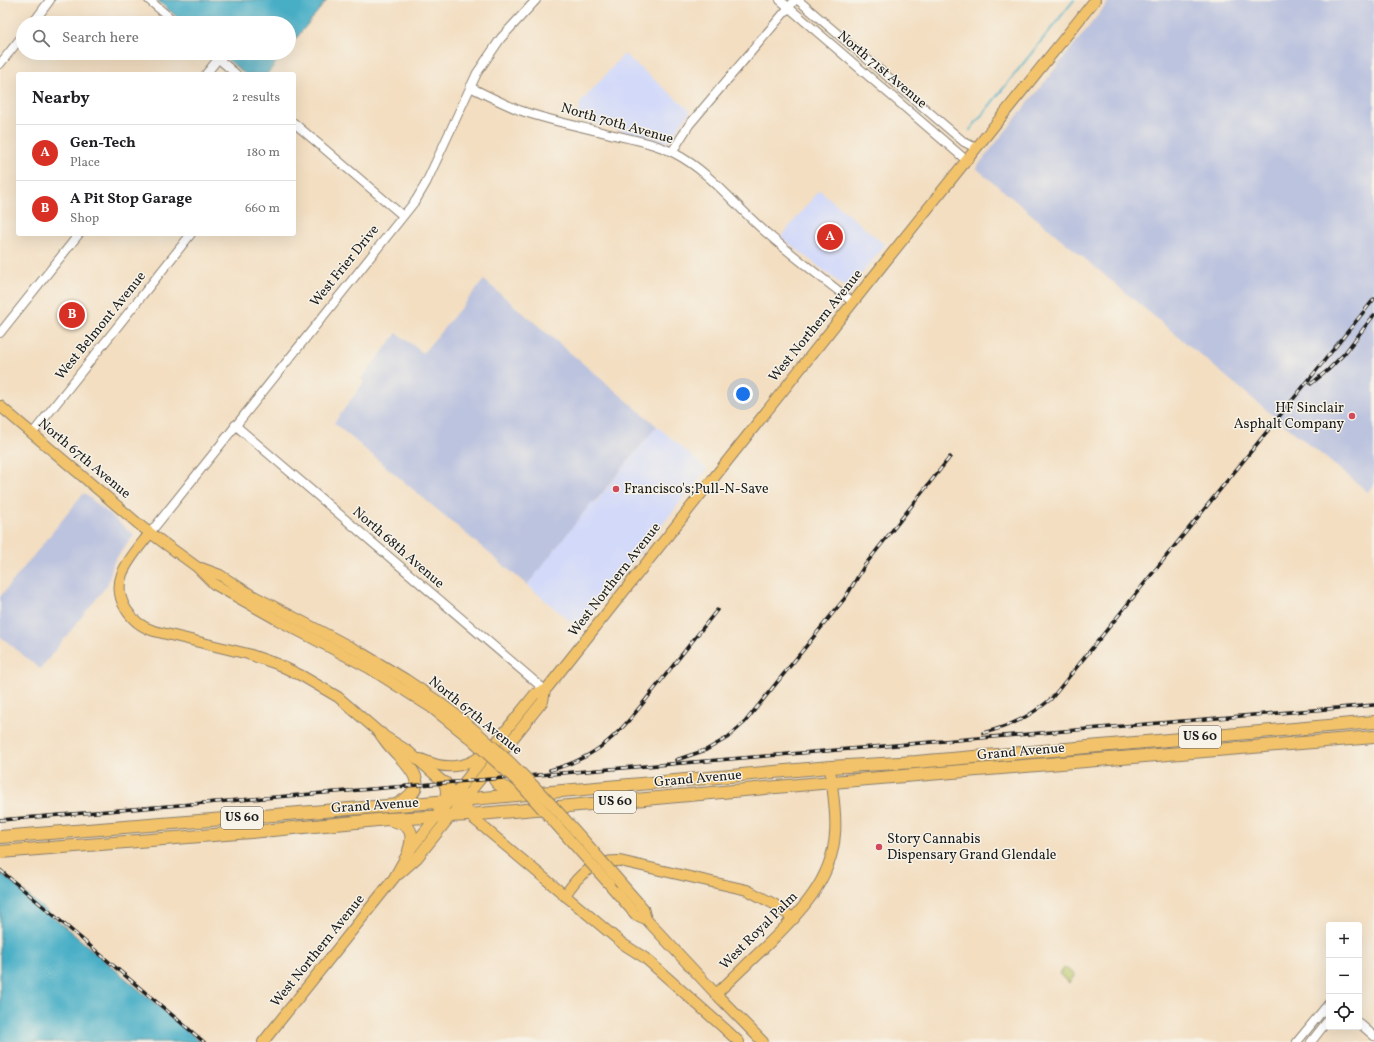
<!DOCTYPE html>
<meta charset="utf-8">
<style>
:root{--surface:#fff;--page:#f6f6f6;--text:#202124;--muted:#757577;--line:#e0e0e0;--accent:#d93025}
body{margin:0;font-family:Vollkorn,serif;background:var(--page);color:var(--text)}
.controls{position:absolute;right:12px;bottom:12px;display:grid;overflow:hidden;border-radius:4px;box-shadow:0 4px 16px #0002}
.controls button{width:36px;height:36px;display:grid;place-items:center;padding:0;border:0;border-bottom:1px solid var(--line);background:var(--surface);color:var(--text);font:20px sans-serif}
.you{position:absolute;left:743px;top:394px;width:14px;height:14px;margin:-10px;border:3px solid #fff;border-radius:50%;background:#1a73e8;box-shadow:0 0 0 6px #1a73e833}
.badge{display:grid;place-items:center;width:26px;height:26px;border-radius:50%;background:var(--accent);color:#fff;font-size:13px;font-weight:700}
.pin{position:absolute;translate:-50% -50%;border:2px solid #fff;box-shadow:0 1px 4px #0006}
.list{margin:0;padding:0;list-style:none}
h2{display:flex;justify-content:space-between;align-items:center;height:52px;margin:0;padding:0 16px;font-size:17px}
h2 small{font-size:13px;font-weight:400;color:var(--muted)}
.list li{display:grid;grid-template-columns:26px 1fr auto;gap:12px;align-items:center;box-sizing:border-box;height:56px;padding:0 16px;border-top:1px solid var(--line)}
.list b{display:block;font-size:15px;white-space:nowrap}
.list p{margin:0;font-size:13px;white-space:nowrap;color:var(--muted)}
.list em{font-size:13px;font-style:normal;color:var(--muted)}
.icon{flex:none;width:22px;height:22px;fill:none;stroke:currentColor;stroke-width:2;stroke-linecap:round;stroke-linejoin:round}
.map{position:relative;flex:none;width:1374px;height:1042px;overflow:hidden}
.search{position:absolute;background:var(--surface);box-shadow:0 4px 16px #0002;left:16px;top:16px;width:280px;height:44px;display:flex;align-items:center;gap:10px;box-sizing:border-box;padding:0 14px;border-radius:22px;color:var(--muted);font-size:15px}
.panel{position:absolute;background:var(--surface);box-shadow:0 4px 16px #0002;left:16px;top:72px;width:280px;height:164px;border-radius:4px}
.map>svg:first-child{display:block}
.built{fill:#d2d9f9}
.industrial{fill:#bcc3de}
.green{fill:#b8c668;stroke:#6a7142}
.water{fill:#46aec6;stroke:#316571}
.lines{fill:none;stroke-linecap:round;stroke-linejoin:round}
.stream{stroke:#46aec6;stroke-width:2}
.minor-casing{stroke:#887d6e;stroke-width:10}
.major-casing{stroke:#887d6e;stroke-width:12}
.highway-casing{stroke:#887d6e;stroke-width:14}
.minor{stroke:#fff;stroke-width:8}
.major{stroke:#f2c36a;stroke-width:10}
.highway{stroke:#f2c36a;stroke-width:12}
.rail-casing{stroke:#1c1c1c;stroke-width:3.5}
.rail{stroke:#f7f3e8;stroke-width:2;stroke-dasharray:6;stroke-linecap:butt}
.major-bridge-casing{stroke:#887d6e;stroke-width:12;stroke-linecap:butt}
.major-bridge{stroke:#f2c36a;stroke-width:10}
.poi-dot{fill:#d1495b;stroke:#f7f3e8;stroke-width:1.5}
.labels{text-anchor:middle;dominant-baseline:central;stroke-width:3;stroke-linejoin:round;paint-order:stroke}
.shield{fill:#f7f3e8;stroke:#5e5c59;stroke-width:1}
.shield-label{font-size:13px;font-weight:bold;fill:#1c1c1c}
.street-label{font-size:14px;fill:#1c1c1c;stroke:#f7f3e8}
.poi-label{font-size:14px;fill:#1c1c1c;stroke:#f7f3e8;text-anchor:start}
</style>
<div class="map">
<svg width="1374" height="1042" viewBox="0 0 1374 1042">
<rect width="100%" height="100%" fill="#f7f3e8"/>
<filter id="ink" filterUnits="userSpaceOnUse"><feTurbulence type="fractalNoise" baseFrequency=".025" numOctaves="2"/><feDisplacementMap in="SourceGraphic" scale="8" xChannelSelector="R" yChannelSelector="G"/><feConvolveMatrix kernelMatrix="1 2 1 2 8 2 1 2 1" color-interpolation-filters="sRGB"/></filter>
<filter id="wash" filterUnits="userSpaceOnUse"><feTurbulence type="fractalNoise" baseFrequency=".012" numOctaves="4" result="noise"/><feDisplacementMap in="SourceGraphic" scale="16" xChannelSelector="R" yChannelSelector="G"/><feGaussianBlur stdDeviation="0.9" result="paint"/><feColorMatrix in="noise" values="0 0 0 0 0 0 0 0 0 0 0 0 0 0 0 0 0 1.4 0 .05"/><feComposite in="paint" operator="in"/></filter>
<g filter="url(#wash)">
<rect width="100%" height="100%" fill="#f3dec1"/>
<!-- built -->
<g class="built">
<path d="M624,54L691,111L678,128L670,141L665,142L577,119L580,103Z"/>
<path d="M819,190L885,245L855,282L848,286L842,285L781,237Z"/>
<path d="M657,426L707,469L579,629L527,585L592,502L595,503Z"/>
</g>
<!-- industrial -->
<g class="industrial">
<path d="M1110,0H1374V485L1368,492L1270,413L976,168Z"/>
<path d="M484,280L657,426L594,503L592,502L527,585L334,423L364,382L361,379L397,333L423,353Z"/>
<path d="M84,493L134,535L114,561L108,584L40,669L0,636V597Z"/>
</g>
<!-- green -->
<path class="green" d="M1065,967L1075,975L1069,983L1059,974Z"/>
<!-- water -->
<g class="water">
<path d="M157,0H327L289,47V23H184Z"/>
<path d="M220,53H284L267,74H245Z"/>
<path d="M0,872L201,1042H0Z"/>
</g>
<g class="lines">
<!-- stream -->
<path class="stream" d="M970,130L1074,0"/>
</g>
</g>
<g filter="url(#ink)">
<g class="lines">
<!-- minor casing -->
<g class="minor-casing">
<g id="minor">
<path d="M149,0L176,23"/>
<path d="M780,0L966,160"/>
<path d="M798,0L964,142L976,148"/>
<path d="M33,23L50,0"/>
<path d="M212,53L236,74"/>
<path d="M0,64L23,35"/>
<path d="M206,74L218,59"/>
<path d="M470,87C486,95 502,103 519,110C544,119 572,125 598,131C623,138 651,141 674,153C709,171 732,202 761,228C790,254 822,278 853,302"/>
<path d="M294,123L402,215"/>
<path d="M672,152L689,125L795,0"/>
<path d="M0,333L79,234"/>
<path d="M235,425L545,690"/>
<path d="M32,434L191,234"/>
<path d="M150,533L416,200L426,183L477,73L501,38L536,0"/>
<path d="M1359,1023L1374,1036"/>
<path d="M1297,1042L1329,1003"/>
<path d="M1311,1042L1329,1019"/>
</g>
</g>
<!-- major casing -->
<g class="major-casing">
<g id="major">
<path d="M0,406L142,527L197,567L214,584L276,619L369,668L432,708"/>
<path d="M150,533C140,546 128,559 122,574C113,599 131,624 154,631L248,654L277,664L302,676L338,697L381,734L408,751L450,788"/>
<path d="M201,568L220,575L250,594L360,652L405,679L439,702"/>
<path d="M421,759C442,769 465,770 483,754"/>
<path d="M462,793L469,815L623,944L645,958L724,1028L739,1042"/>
<path d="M399,874L417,858L543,701L545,690"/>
<path d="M621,883L643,908L646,919"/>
<path d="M609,884L636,915L646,919L716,994L763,1042"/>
<path d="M565,896C577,875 595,860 620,861L747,890L774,904L794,919"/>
<path d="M716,994C732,979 748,963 764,948C797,916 832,882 835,834C837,812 832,789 830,767"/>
<path d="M263,1042L394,878L409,851L535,694L545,690L548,687L881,267L1095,0"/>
</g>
</g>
<!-- highway casing -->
<g class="highway-casing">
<g id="highway">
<path d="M381,734C385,739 388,744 393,749C410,768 433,785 398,804"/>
<path d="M497,758C486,778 498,789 519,792"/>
<path d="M439,807C447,799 449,793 445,783"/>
<path d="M391,820C411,824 415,833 409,851"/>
<path d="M0,837L449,801L830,767L916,762L1374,722"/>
<path d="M0,852L251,832L388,819L469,815L832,782L1374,737"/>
</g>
</g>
<!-- minor -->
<use href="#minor" class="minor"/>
<!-- major -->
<use href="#major" class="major"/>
<!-- highway -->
<use href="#highway" class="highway"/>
<!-- rail casing -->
<g class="rail-casing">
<g id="rail">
<path d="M1311,384L1328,370L1344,354L1374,315"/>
<path d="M983,733C1011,726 1029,717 1051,699L1374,299"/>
<path d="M676,760L706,750L727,738L745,722L845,598L865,565L950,457"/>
<path d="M550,770C606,756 626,724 660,682C679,658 698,634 717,610"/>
<path d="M0,820L1374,705"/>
<path d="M0,870L204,1042"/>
</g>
</g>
<!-- rail -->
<use href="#rail" class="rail"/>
<!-- major-bridge casing -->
<g class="major-bridge-casing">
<g id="major-bridge">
<path d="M439,702C509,753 565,818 621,883"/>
<path d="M432,708L472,740L519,783L609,884"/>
</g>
</g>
<!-- major-bridge -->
<use href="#major-bridge" class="major-bridge"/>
</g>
</g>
<!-- markers -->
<g class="poi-dot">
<circle cx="1352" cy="416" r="4"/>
<circle cx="616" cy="489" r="4"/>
<circle cx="879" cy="847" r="4"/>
</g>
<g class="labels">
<!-- shield labels -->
<g class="shield">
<rect x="1179" y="726" width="42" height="22" rx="3"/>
<rect x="594" y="791" width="42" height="22" rx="3"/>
<rect x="221" y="807" width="42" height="22" rx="3"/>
</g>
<g class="shield-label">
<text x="1200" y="737">US 60</text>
<text x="615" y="802">US 60</text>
<text x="242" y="818">US 60</text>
</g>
<!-- street labels -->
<g class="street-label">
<text transform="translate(882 70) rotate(40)">North 71st Avenue</text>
<text transform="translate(617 124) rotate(16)">North 70th Avenue</text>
<text transform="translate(345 266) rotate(-51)">West Frier Drive</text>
<text transform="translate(101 326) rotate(-51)">West Belmont Avenue</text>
<text transform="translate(816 326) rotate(-51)">West Northern Avenue</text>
<text transform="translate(84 459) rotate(40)">North 67th Avenue</text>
<text transform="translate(398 548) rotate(41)">North 68th Avenue</text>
<text transform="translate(615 580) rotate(-52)">West Northern Avenue</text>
<text transform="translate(475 716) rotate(39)">North 67th Avenue</text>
<text transform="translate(1021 752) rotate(-5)">Grand Avenue</text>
<text transform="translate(698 779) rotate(-5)">Grand Avenue</text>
<text transform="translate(375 806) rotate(-4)">Grand Avenue</text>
<text transform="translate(759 931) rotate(-45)">West Royal Palm</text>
<text transform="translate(318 951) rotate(-51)">West Northern Avenue</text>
</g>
<!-- poi labels -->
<g class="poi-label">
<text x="1344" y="408" text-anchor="end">HF Sinclair<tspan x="1344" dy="16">Asphalt Company</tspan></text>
<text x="624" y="489">Francisco's;Pull-N-Save</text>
<text x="887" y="839">Story Cannabis<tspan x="887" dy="16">Dispensary Grand Glendale</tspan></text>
</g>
</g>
</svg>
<div class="controls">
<button>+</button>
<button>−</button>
<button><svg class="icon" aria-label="locate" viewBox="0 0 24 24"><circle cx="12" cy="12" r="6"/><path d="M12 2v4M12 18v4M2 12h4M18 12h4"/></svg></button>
</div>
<div class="you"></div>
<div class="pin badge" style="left:830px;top:237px">A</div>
<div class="pin badge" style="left:72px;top:315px">B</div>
<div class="search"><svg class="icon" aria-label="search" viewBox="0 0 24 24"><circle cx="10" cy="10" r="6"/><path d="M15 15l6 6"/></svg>Search here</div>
<section class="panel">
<h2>Nearby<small>2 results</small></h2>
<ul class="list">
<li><span class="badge">A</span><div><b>Gen-Tech</b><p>Place</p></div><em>180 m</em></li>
<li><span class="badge">B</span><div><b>A Pit Stop Garage</b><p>Shop</p></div><em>660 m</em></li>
</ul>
</section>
</div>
